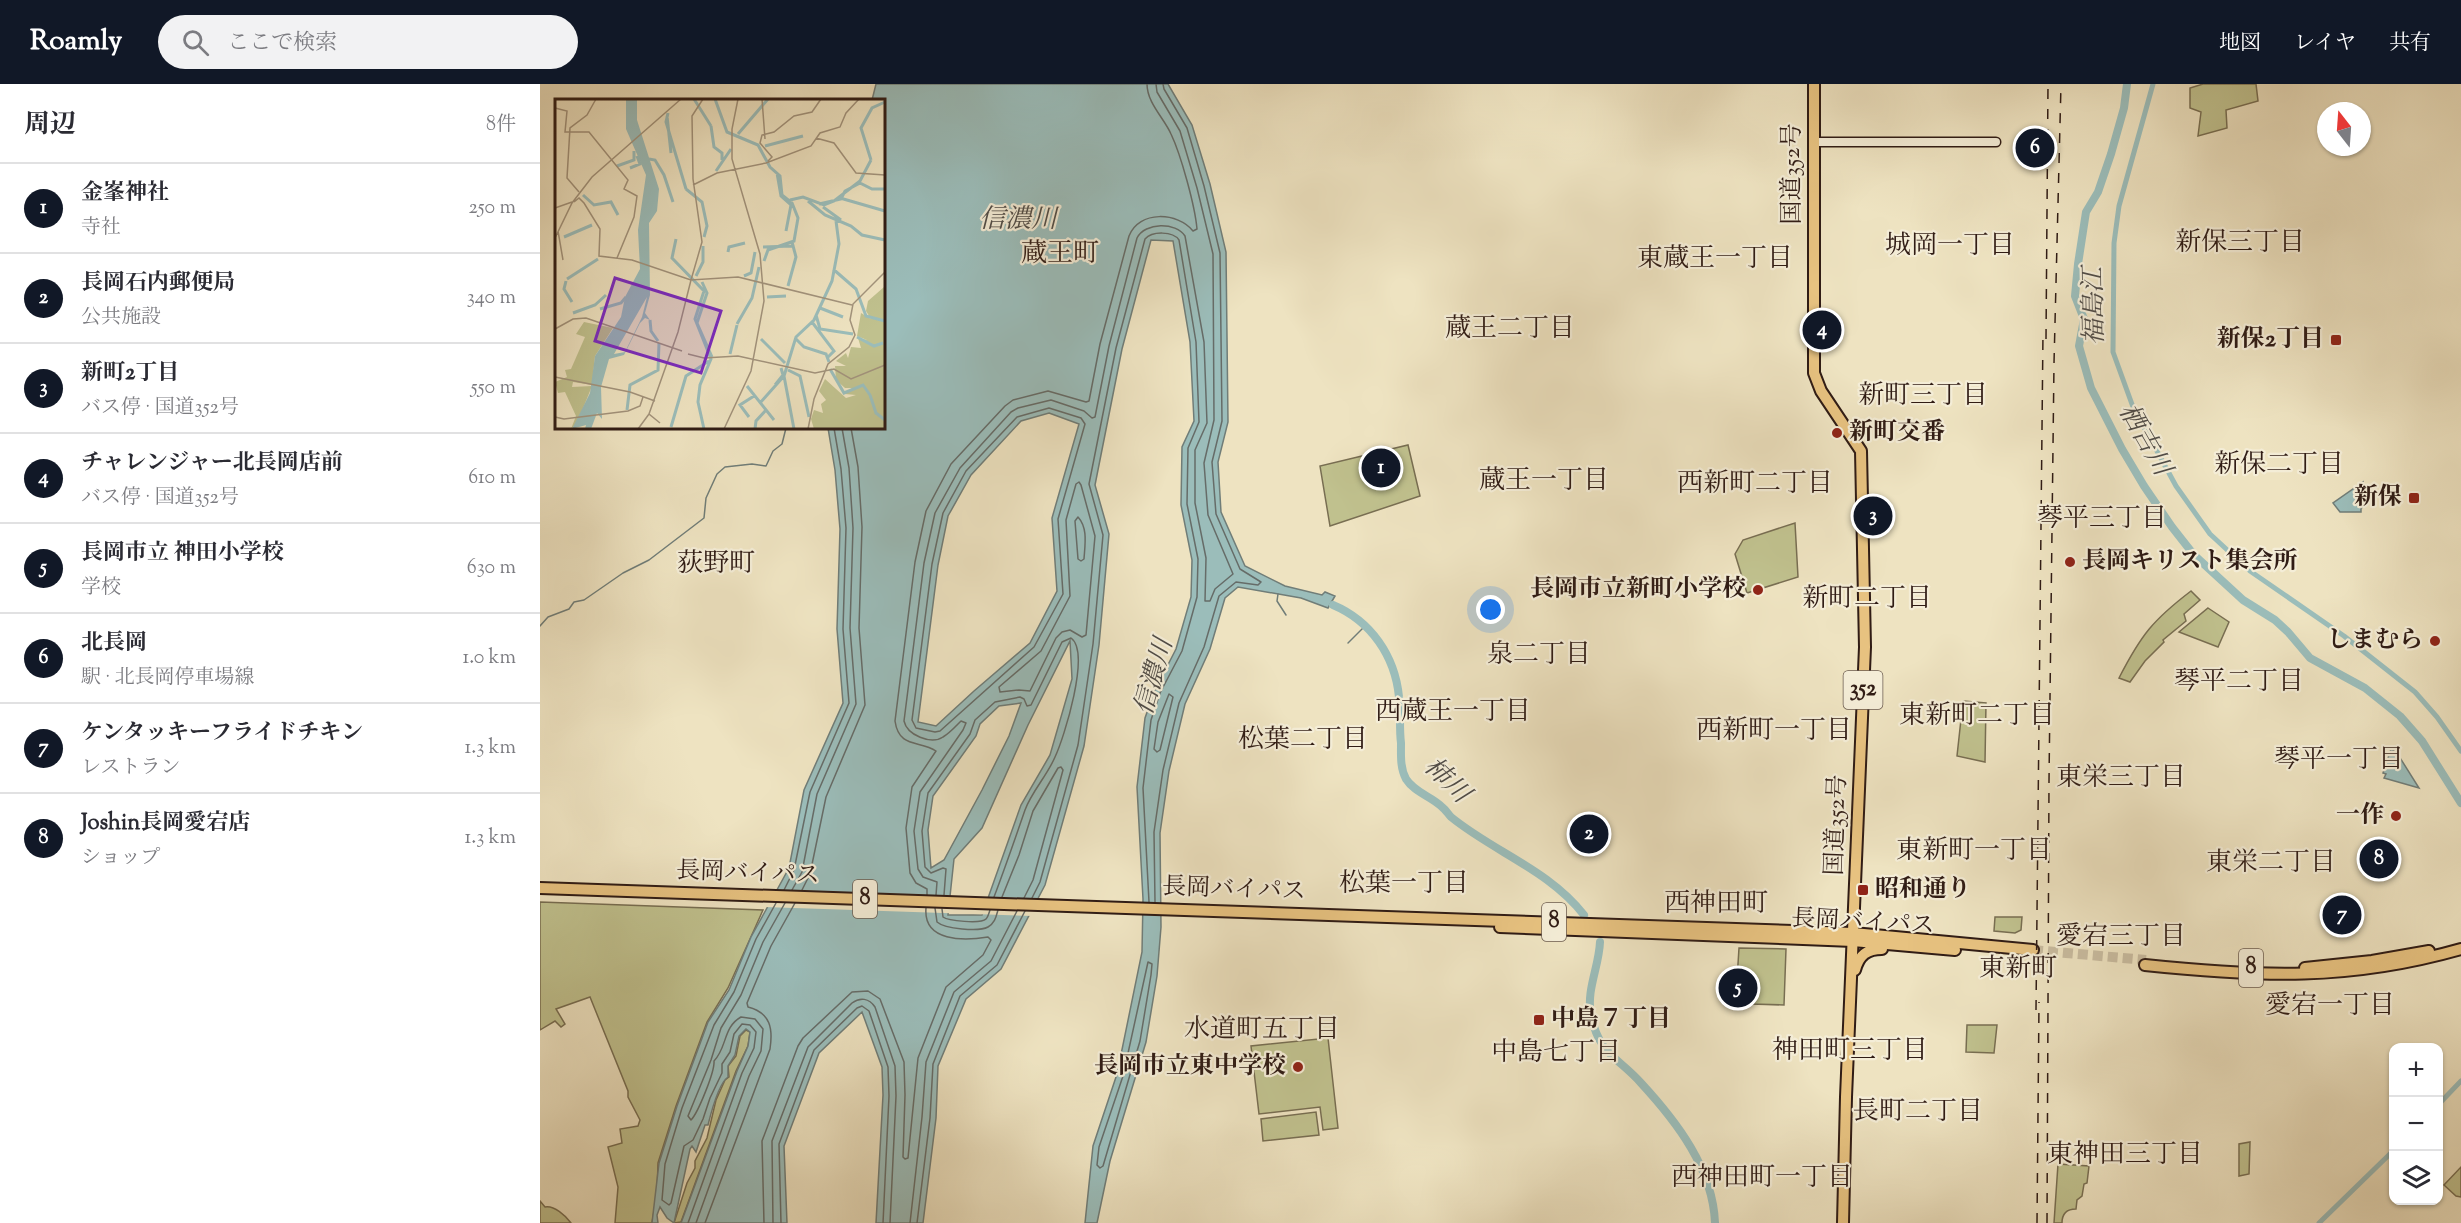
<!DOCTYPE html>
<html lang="ja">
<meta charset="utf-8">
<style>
:root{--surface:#fff;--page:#f2f2f3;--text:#2b2b33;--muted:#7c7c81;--line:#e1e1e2;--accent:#111827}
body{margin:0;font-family:"Sorts Mill Goudy","Noto Serif JP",serif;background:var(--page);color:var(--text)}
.controls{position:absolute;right:18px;bottom:18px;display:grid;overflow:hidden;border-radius:12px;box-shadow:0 2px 4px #0004}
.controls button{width:54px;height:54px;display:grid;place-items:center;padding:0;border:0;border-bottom:2px solid var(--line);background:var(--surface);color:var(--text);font:30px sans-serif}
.compass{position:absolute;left:1777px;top:18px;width:54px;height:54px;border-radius:50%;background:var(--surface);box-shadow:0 2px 4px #0004;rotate:343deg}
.you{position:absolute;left:951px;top:526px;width:21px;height:21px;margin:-15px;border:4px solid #fff;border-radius:50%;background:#1a73e8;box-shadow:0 0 0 9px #1a73e833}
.badge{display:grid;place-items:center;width:39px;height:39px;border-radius:50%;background:var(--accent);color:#fff;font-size:20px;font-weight:700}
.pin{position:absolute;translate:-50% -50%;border:3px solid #fff;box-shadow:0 2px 6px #0006}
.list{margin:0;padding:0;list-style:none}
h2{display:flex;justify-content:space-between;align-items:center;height:78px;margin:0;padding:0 24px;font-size:26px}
h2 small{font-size:20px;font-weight:400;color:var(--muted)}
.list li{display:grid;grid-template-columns:39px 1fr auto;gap:18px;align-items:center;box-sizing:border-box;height:90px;padding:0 24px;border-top:2px solid var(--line)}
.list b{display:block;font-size:22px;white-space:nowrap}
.list p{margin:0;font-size:20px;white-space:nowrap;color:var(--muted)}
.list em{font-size:20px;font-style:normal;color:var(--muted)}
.icon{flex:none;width:33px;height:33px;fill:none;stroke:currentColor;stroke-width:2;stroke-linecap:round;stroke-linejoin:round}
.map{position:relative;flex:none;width:1921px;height:1139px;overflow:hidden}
header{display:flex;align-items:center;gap:36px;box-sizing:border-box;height:84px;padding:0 30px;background:var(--accent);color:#fff}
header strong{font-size:28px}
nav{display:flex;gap:33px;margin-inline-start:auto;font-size:21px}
.search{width:420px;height:54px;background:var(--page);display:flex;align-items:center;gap:15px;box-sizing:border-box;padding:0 21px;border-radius:33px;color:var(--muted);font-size:22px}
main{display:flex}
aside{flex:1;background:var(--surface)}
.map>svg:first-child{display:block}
.green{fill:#c0c18e;stroke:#786e52;stroke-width:1.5}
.water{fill:#9bbdba;stroke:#707d78;stroke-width:1.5;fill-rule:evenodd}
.pier{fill:#eee3c1}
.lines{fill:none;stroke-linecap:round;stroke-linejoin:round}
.shore{stroke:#666c68;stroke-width:1.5}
.stream{stroke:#707d78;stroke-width:1.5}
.canal{stroke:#9bbdba;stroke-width:5}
.river{stroke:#9bbdba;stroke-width:8}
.highway-tunnel{stroke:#c8bb9f;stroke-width:10;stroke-dasharray:10 5;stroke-linecap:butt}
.secondary-casing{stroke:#301c15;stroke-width:11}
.highway-casing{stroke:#301c15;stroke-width:14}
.secondary{stroke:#f4edd7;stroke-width:8}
.highway{stroke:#e7c280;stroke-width:10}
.rail{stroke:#301c15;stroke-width:1.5;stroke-dasharray:10 10;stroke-linecap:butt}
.poi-dot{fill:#8f2418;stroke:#f4edd7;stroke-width:2}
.labels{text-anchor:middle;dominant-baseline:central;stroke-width:4.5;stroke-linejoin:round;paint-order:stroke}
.shield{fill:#f4edd7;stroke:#6b5b4f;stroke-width:1.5}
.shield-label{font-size:22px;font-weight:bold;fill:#301c15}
.street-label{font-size:24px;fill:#301c15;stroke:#f4edd7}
.poi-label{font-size:24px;font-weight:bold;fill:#301c15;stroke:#f4edd7;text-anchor:end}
.water-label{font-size:26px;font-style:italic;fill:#504c47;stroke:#f4edd7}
.neighbourhood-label{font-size:26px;fill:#301c15;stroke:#f4edd7}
.inset-river{fill:none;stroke:#9bbdba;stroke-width:3}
.inset-road{fill:none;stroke:#a2937c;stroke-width:1.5}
.view{fill:#7b2cbf;fill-opacity:0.15;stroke:#7b2cbf;stroke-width:3}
.inset-edge{fill:none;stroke:#301c15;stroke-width:3}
</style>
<header>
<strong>Roamly</strong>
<div class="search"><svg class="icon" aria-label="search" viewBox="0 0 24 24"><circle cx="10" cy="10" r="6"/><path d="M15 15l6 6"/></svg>ここで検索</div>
<nav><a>地図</a><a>レイヤ</a><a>共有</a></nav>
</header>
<main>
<aside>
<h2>周辺<small>8件</small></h2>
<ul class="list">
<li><span class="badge">1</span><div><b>金峯神社</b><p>寺社</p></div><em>250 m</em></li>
<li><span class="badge">2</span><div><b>長岡石内郵便局</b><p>公共施設</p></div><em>340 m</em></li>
<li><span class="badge">3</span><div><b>新町2丁目</b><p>バス停 · 国道352号</p></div><em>550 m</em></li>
<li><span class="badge">4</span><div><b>チャレンジャー北長岡店前</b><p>バス停 · 国道352号</p></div><em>610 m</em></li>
<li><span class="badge">5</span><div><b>長岡市立 神田小学校</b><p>学校</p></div><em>630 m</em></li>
<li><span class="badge">6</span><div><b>北長岡</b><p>駅 · 北長岡停車場線</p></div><em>1.0 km</em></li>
<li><span class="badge">7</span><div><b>ケンタッキーフライドチキン</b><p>レストラン</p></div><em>1.3 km</em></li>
<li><span class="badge">8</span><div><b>Joshin長岡愛宕店</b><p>ショップ</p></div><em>1.3 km</em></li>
</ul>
</aside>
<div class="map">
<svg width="1921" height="1139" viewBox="0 0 1921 1139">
<rect width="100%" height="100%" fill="#eee3c1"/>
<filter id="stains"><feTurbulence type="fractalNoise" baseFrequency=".00333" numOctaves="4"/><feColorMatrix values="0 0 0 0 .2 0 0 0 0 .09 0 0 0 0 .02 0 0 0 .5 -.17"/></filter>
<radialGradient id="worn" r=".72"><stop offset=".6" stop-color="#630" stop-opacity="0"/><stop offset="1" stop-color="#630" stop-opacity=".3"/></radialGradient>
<!-- green -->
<g class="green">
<path d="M1663,0H1716L1718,17L1686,26L1687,44L1658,52L1661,28L1650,24V4Z"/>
<path d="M868,361L880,412L790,442L780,382Z"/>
<path d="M1255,439L1258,493L1207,509L1195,470L1203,456Z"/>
<path d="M1651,507L1660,516L1644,530L1646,537L1623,556L1624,558L1605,577L1590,598L1579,594C1601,551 1613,536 1651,507Z"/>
<path d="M1668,524L1689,538L1678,563L1639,548Z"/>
<path d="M1423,617L1446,619L1445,678L1417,672Z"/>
<path d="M0,818L223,826L188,904L167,938L136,1022L118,1079L117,1110L112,1139H75L78,1103L68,1063L82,1059L80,1045L98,1042L100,1036L88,1013V1007L50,913L16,925L25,940L21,943L15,937L0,946Z"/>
<path d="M1455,833H1482L1481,846L1475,849L1454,847Z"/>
<path d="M1199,864L1246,865L1244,921L1212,920V897L1197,896Z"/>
<path d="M1427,941H1457L1454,969L1426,968Z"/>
<path d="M206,946L210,948L208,962L196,987L141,1138L134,1139L147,1099L155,1084V1077L167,1054L176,1016L185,996L189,993L188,982L196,972L200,952Z"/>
<path d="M788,954L798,1044L783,1046L780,1023L719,1030L711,962Z"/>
<path d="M776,1028L779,1051L723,1057L721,1035Z"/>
<path d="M1710,1058L1709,1090L1699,1092V1060Z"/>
<path d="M1518,1080L1549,1082L1547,1099L1544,1100L1542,1112L1537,1116L1536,1125C1527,1125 1522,1129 1522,1139H1514Z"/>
<path d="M1921,1083V1113L1916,1112L1904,1101Z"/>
<path d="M0,1117L5,1123C14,1121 26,1132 31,1139H0Z"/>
</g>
<!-- water -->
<g class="water">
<path d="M336,0H628L652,41L670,100L686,168L688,338L678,378L681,428L705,482L745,502L782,511L785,508L795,512L788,524L761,514L698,503L685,514L670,565L645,620L629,687L620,749L621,843L617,892L606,958L570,1077L557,1139H545L553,1062L577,990L602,868L603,815L597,703L605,634L615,606L636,565L651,513L652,476L641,421L642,363L654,337L650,258L633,157L611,156L582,265L555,401L569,450L559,561L544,662L505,801L461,885L426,915L398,982L396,1034L383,1139H336L343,1011L342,983L322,928L279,969L244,1062L247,1139H141L197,987L208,962L210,948L206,945L199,952L195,971L188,982V993C178,1000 171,1029 168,1041H165L156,1068L152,1062L150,1065L134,1139L127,1134L120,1123L117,1131L118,1139H112L119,1079L137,1022L168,938L189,906L211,853L249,784L264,706L303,619L297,545L300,445L295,386L288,344H344V16H332ZM509,329L539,340L512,434L517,507L490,559L434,607L396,642L378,638L398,481L408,432L431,391L481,337ZM530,557L532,595L510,671L481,721L442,831H408L414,775L442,744L488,641ZM481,619L469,652L442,706L404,776L391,784L388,746L393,712L436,652L440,640L459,622Z"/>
<path d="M1823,398V423L1821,424V428H1800L1793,419Z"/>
<path d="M1851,665L1857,669L1879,704L1844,694L1846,690L1843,689Z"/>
</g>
<!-- pier -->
<path class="pier" d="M232,807L412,813L411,828H440L444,814L501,816L493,832L224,823Z"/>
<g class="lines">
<!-- shore -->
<g class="shore">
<path d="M509,324L541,334L545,340L518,435L523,510L494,563L400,647L395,648L376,644L372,636L392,480L403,429L426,387L477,333Z"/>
<path d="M539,398L541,401L555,452L546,551L542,553L530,546L522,548L516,554L490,607L479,606L460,608L459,603L501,567L530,512L526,436L536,400Z"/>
<path d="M538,433C548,444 545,460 544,475L541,477L538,475L535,437Z"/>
<path d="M629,610L633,613L620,666L617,668L614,665L618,638Z"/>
<path d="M244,806L254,786L270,708L309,619L303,545L306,444L301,385L294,344"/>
<path d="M252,806L262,788L277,710L316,620L310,544L313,444L309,384L302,344"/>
<path d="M262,806L270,790L286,713L325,621L319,544L322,443L318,383L311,344"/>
<path d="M387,811V805L376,799L370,789L366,744L372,703L396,667C380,656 359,665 355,637L375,478L386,427L411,380L465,322L473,316L508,307L546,318L549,317L560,260L589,152C599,126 638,128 653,147L657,145C655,122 641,71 631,50C624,34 607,19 607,0"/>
<path d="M396,811L397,798L383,793L378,785L374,747L380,708L423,646L426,639L421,637C416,642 410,649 403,653C391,661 367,651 364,637L384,479L395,429L420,384L471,328L478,324L511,316L544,327L552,334L555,333L569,262L597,154C605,138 636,138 645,152L664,258L667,339L655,366V419L666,474L665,517H670L675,505L693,490L668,431L664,379L674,336L673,170L657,104L640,47L617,8L616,0"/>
<path d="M404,811L406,785L403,784L391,789L385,783L382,747L388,709L430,650L435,636L455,618L480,613L484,615L487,622L491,621L522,558L531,554C551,568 524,654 515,673C507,692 492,707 485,726C475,755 465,784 454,813"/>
<path d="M462,813L479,771L493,727L518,684L521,683L523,686L493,796L484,814"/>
<path d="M492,814L500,798L538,661L553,560L563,451L549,400L576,264L605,155C612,147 633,147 639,156L656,258L659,338L648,364L647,420L658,475L657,513L642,567L620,609L611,636L603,704L609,818"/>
<path d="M615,818L614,748L623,686L639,619L664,563L679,512L696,498L718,501L721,498L700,485L676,430L672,378L682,337L680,169L664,102L647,44L624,5L623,0"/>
<path d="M395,824L397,838C405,845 439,848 448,843C455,839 456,833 458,826"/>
<path d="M402,825L403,833C408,837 441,840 446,835C448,833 449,829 450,826"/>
<path d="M608,878L612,880L611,891L600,957L563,1082L560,1084L557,1081L559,1063L583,992Z"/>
<path d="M148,1139L202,989L214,964L216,948L210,941L202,940L194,950L190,968L182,980V989L170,1014L163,1035L153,1056L144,1062L131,1119L129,1121L122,1116L125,1080L142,1024L174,941L194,908L216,855L236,819"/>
<path d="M156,1139L209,992L221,967L223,945L215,935L201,933C183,943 187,964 174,977C175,987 158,1029 151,1036L148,1032L171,976L181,944L201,911L223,858L245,819"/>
<path d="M165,1139L230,965C233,945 231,929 208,923L207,919L231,862L255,819"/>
<path d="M224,1139L222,1057L258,962L263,954L312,908L328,907L340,915L364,978L365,1011L363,1073L365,1075L368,1074L378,974L406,903L443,871L451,856L448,853C424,857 383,858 386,824"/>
<path d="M233,1139L232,1057L268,963L312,919C320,913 329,914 335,923L355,982L356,1012L350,1139"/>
<path d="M241,1139L239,1060L274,966L317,924L322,922L329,927L348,983L349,1012L343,1139"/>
<path d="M370,1139L382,1033L386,978L414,908L451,877L477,827"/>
<path d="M377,1139L390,1034L393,980L420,912L457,881L485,827"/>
</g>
<!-- stream -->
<g class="stream">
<path d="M738,510L737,517L746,531"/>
<path d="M0,542L8,533L29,525L34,518L44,516L83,489L109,476L164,434L166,414L177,390L185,383L212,380L226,382L233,367L242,360L246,344"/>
<path d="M808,559L825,542"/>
</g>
<!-- canal -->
<g class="canal">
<path d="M1613,0L1579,122L1574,159L1573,268L1593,323L1636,402L1670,450L1710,487L1804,552L1875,608L1897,633L1921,667"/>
<path d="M1898,1021L1921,997"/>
<path d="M1779,1139L1854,1066"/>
</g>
<!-- river -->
<g class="river">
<path d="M1587,0L1584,24L1571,70L1558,108L1546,128L1538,180L1535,212L1544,235L1539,262L1551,304L1582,365L1604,402L1632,443L1654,471L1703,516L1735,536L1748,548L1770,574L1825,604L1860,632L1882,657L1921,719"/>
<path d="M793,521C831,537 855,572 859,613C861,628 859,644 861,659C861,671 860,684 866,695C875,709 891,712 902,723C906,726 908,730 911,733C954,768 1009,786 1044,831"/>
<path d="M1060,858C1059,883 1046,906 1051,931C1059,971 1078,973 1101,999C1137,1038 1173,1085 1175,1139"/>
</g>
<!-- highway-tunnel -->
<path class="highway-tunnel" d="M1493,866L1606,876"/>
<!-- secondary casing -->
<g class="secondary-casing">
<path id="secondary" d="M1274,58H1456"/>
</g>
<!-- highway casing -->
<g class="highway-casing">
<g id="highway">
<path d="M1274,0V289L1281,307L1321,367L1325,563L1306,1013L1303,1139"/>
<path d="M0,804L1313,849L1493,866"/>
<path d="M960,843L1313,857L1415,866"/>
<path d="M1605,881C1719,893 1809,897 1921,865"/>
<path d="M1765,884L1832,877L1889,867"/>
<path d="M1315,886C1319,871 1327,865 1342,865"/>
</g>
</g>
<!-- secondary -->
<use href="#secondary" class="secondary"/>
<!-- highway -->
<use href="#highway" class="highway"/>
<!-- rail -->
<g class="rail">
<path d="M1506,255L1508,0"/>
<path d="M1496,926L1503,248"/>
<path d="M1497,1139L1499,918"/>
<path d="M1507,1139L1509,697L1514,279L1521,0"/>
</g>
</g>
<!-- markers -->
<g class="poi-dot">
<rect x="1790" y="250" width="12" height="12" rx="3"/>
<circle cx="1297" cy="349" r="6"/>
<rect x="1868" y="408" width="12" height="12" rx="3"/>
<circle cx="1530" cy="478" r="6"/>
<circle cx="1218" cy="506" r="6"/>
<circle cx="1895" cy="557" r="6"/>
<circle cx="1856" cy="732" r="6"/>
<rect x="1317" y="800" width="12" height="12" rx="3"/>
<rect x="993" y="930" width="12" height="12" rx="3"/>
<circle cx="758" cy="983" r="6"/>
</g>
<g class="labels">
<!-- shield labels -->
<g class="shield">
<rect x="1303.5" y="587" width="39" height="38" rx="4.5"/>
<rect x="313" y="796" width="24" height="38" rx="4.5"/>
<rect x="1002" y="819" width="24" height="38" rx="4.5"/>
<rect x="1699" y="865" width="24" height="38" rx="4.5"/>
</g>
<g class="shield-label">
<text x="1323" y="606">352</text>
<text x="325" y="815">8</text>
<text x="1014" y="838">8</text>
<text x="1711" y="884">8</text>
</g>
<!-- street labels -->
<g class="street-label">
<text transform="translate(1253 90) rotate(-90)">国道352号</text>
<text transform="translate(1297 741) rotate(-88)">国道352号</text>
<text transform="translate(208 790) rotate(2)">長岡バイパス</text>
<text transform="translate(694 806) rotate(2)">長岡バイパス</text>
<text transform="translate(1323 839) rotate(3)">長岡バイパス</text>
</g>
<!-- poi labels -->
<g class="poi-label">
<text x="1784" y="256">新保2丁目</text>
<text x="1309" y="349" text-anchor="start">新町交番</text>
<text x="1862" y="414">新保</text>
<text x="1542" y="478" text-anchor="start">長岡キリスト集会所</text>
<text x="1206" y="506">長岡市立新町小学校</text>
<text x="1883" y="557">しまむら</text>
<text x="1844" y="732">一作</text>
<text x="1335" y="806" text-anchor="start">昭和通り</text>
<text x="1011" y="936" text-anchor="start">中島７丁目</text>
<text x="746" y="983">長岡市立東中学校</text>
</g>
<!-- water labels -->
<g class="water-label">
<text x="478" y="136">信濃川</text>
<text transform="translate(1555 222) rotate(-91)">福島江</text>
<text transform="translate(1604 356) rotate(60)">栖吉川</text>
<text transform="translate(615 593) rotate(-74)">信濃川</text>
<text transform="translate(906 697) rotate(44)">柿川</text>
</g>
<!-- neighbourhood labels -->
<g class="neighbourhood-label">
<text x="1700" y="159">新保三丁目</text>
<text x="1410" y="162">城岡一丁目</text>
<text x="520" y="170">蔵王町</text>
<text x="1175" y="175">東蔵王一丁目</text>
<text x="970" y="245">蔵王二丁目</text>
<text x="1383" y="312">新町三丁目</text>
<text x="1739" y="381">新保二丁目</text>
<text x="1004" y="397">蔵王一丁目</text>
<text x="1215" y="400">西新町二丁目</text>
<text x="1562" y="435">琴平三丁目</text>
<text x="176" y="480">荻野町</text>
<text x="1327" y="515">新町二丁目</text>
<text x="999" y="571">泉二丁目</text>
<text x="1699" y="598">琴平二丁目</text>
<text x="913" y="628">西蔵王一丁目</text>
<text x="1437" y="632">東新町二丁目</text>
<text x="1234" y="647">西新町一丁目</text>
<text x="763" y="656">松葉二丁目</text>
<text x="1799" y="676">琴平一丁目</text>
<text x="1581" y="694">東栄三丁目</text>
<text x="1434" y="767">東新町一丁目</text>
<text x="1731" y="779">東栄二丁目</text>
<text x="864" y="800">松葉一丁目</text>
<text x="1176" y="820">西神田町</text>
<text x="1581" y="853">愛宕三丁目</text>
<text x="1478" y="885">東新町</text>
<text x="1790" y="922">愛宕一丁目</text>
<text x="722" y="946">水道町五丁目</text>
<text x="1310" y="967">神田町三丁目</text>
<text x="1016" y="969">中島七丁目</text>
<text x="1378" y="1028">長町二丁目</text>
<text x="1585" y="1071">東神田三丁目</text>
<text x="1222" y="1094">西神田町一丁目</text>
</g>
</g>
<!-- overview -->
<g transform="translate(15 15)">
<rect width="330" height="330" fill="#eee3c1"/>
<path d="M329,188L330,330H259L256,320L259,311L268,314L266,305L271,301L264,292L270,280L291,299L301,296L290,295L297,289H290L281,281L280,267H291L281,262L291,254L293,259L296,248L306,249L303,239L312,241L302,237L306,214L316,220L311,212L313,202ZM29,223L58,229L40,257L37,286L18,283L17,288L37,287L22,324L16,330L21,317L10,293L3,294L0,283L12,278L10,271L16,270L30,238L21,235Z" fill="#c0c18e"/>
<path d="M71,0H82V21L104,90L102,112L94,124L95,196L90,214L95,221L90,219L85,224L69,256L54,260L46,288L47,320L42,314L36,330H30L31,326L17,330L35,294L40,257L66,218L70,198L85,170L83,131L91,76L71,30ZM92,198L87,218L70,253L59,255Z" fill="#9bbdba" fill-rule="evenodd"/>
<path class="inset-river" d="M139,0L156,27M160,0L172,33L203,46L215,68L225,77L227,96L237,104L243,119L239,142L213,151L209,162M113,14L111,23L131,90M112,17L116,54M156,27L159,48L167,54V61M183,35L213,0M210,47L248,37M94,60L100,61L109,76L118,103M316,61L306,29L317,9L330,3M62,67L79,61V52M75,69L85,65L82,57M161,72L176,50M222,74L226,97L236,106L231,132M303,83L317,90H330M131,90L147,103L152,127L149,138M28,96L39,106L56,103L63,116M285,99L330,112M235,101L248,98L269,106L279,102L305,82L316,61M253,102L270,116L296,127L307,136L330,141M264,105L286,100L290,92L305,84M268,108L286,121M9,138L37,126M121,140L117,159L149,192L140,220L156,260L145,286L143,303L149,330M208,148L237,147M173,153L174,148L190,144M278,170L301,190L311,217L330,222M141,177L148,163V147M189,177L196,174L200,153M12,180L43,160M11,182L9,190L17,203M147,183L152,194L142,224L157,258M233,187L241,158L237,143M212,198L231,197M265,209L288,218M45,210L66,204L71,198M18,214L40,206L51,196M261,216L265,230L298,235M95,221L96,232L103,242M257,223L279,252L273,258M182,225L197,199L204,168M302,238L319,247L328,244M206,240L230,264M241,240L249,248L271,255L274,263M175,255L182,226M275,270L289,294L308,286L315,296M233,271L245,277L254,318M220,286L228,276L226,269M192,287L219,321M315,296L321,314L330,321M205,304L229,277M72,311L75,286L103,271L104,244M194,318L185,306L199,297M116,328L131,277L154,262M200,330L201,322L211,311M239,330L229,277L241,238L259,221L277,182L284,145L281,122"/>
<path class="inset-road" d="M148,0L137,17L138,80L147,143L136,181L183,178L297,206M207,0L210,40M0,9L12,12L10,33H34L73,81L69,90L82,97L79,118L62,159M261,39L279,44L301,74L330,76M213,62L217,58L205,44L207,36L219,33L239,17L257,13L266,0M138,86L162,74L211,64L256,47L265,34L285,28L291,14L304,0M24,93L12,79L15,29L32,16L41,0M19,103L24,99L29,104L45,130L44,157L77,161L136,181L123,233L94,315L105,324M0,109L17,103M3,132L8,161M0,139L17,104L37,78L126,0M0,230L18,220L31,219L127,252M133,255L149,259L183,257L260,274L279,270L296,280L330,266M0,278L75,293L100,302M0,318L9,320L73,312L85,307L88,298M83,330L94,315M169,330L196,272L209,202L205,155L177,60V30L183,0M253,330L259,300L273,265L294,248L300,236L295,221L298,205L330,173"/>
<path class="view" d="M60,179L166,212L146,274L40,242Z"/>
<rect width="330" height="330" class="inset-edge"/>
</g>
<rect width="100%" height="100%" filter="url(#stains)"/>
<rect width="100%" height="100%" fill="url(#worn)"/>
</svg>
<div class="controls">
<button>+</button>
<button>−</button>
<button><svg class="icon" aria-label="layers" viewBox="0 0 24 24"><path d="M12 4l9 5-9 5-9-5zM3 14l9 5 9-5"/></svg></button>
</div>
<svg class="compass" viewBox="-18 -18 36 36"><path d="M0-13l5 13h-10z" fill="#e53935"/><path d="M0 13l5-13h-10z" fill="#7c7c81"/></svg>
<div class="you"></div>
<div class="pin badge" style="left:841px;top:384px">1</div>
<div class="pin badge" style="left:1049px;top:750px">2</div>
<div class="pin badge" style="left:1333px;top:432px">3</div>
<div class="pin badge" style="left:1282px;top:246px">4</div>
<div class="pin badge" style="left:1198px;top:904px">5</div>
<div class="pin badge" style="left:1495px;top:64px">6</div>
<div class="pin badge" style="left:1802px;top:831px">7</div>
<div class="pin badge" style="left:1839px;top:775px">8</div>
</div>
</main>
